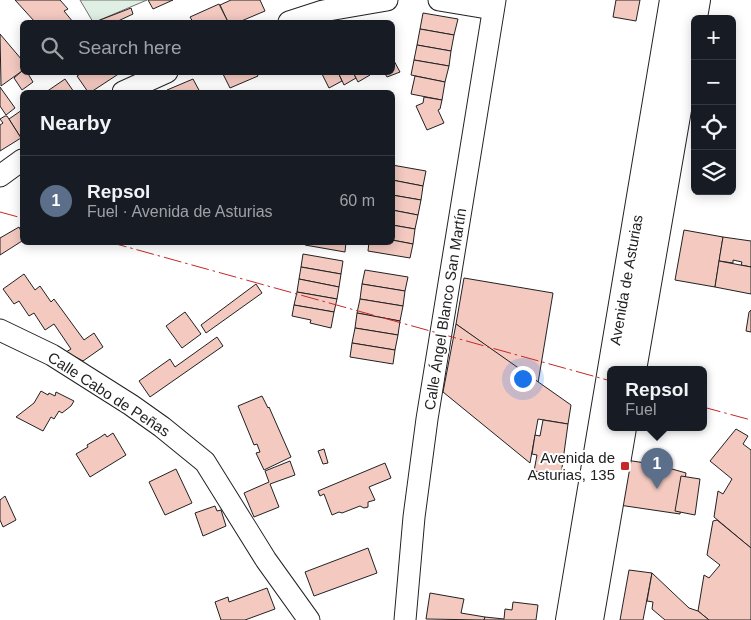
<!DOCTYPE html>
<meta charset="utf-8">
<style>
:root{--surface:#171b24;--page:#242831;--text:#f1f3f6;--muted:#9ea1a6;--line:#363941;--accent:#ea580c}
body{margin:0;font-family:Helvetica,sans-serif;background:var(--page);color:var(--text)}
.controls{position:absolute;right:15px;top:15px;display:grid;overflow:hidden;border-radius:8px;box-shadow:0 2px 12px #0003}
.controls button{width:45px;height:45px;display:grid;place-items:center;padding:0;border:0;border-bottom:1px solid var(--line);background:var(--surface);color:var(--text);font:25px sans-serif}
.you{position:absolute;left:522px;top:378px;width:18px;height:18px;margin:-12px;border:4px solid #fff;border-radius:50%;background:#1a73e8;box-shadow:0 0 0 8px #1a73e833}
.badge{display:grid;place-items:center;width:32px;height:32px;border-radius:50%;background:var(--accent);color:#fff;font-size:16px;font-weight:700}
.pin{position:absolute;translate:-50% -41px;filter:drop-shadow(0 1px 2px #0008)}
.pin::after{content:'';position:absolute;top:26px;width:18px;height:15px;background:inherit;clip-path:polygon(0 0,100% 0,50% 100%)}
.popup{position:absolute;left:607px;top:366px;width:100px;height:65px;box-sizing:border-box;display:grid;place-content:center;border-radius:8px;background:var(--surface);filter:drop-shadow(0 1px 4px #0005);font-size:16px;white-space:nowrap;color:var(--muted)}
.popup b{font-size:19px;color:var(--text)}
.popup::after{content:'';position:absolute;left:50%;top:100%;margin-left:-10px;border:10px solid transparent;border-top-color:var(--surface)}
.list{margin:0;padding:0;list-style:none}
h2{display:flex;justify-content:space-between;align-items:center;height:65px;margin:0;padding:0 20px;font-size:21px}
h2 small{font-size:16px;font-weight:400;color:var(--muted)}
.list li{display:grid;grid-template-columns:32px 1fr auto;gap:15px;align-items:center;box-sizing:border-box;height:90px;padding:0 20px;border-top:1px solid var(--line)}
.list b{display:block;font-size:19px;white-space:nowrap}
.list p{margin:0;font-size:16px;white-space:nowrap;color:var(--muted)}
.list em{font-size:16px;font-style:normal;color:var(--muted)}
.icon{flex:none;width:28px;height:28px;fill:none;stroke:currentColor;stroke-width:2;stroke-linecap:round;stroke-linejoin:round}
.map{position:relative;flex:none;width:751px;height:620px;overflow:hidden}
.search{position:absolute;background:var(--surface);box-shadow:0 2px 12px #0003;left:20px;top:20px;width:375px;height:55px;display:flex;align-items:center;gap:12px;box-sizing:border-box;padding:0 18px;border-radius:8px;color:var(--muted);font-size:19px}
.panel{position:absolute;background:var(--surface);box-shadow:0 2px 12px #0003;left:20px;top:90px;width:375px;height:155px;border-radius:8px}
.map>svg:first-child{display:block}
.green{fill:#e0efe3;stroke:#6f6f6f}
.building{fill:#f3c9c0;stroke:#222}
.lines{fill:none;stroke-linecap:round;stroke-linejoin:round}
.minor-casing{stroke:#222;stroke-width:23}
.major-casing{stroke:#222;stroke-width:28}
.minor{stroke:#fff;stroke-width:21}
.major{stroke:#fff;stroke-width:26}
.power{stroke:#c62828;stroke-width:1;stroke-dasharray:18 4 2.5 4;stroke-linecap:butt}
.poi-dot{fill:#c62828;stroke:#fff;stroke-width:2}
.labels{text-anchor:middle;dominant-baseline:central;stroke-width:4;stroke-linejoin:round;paint-order:stroke}
.street-label{font-size:15px;fill:#222;stroke:#fff}
.poi-label{font-size:15px;fill:#222;stroke:#fff;text-anchor:end}
</style>
<div class="map">
<svg width="751" height="620" viewBox="0 0 751 620">
<rect width="100%" height="100%" fill="#fff"/>
<!-- green -->
<path class="green" d="M80,0H147L95,22H93Z"/>
<!-- building -->
<g class="building">
<path d="M15,0H60L68,9L64,11L73,22H35Z"/>
<path d="M148,0H173L153,9Z"/>
<path d="M231,0H260L265,11L239,22H228L220,5Z"/>
<path d="M616,0H640L636,21L613,17Z"/>
<path d="M219,4L228,22H193L190,17Z"/>
<path d="M131,8L133,14L116,22H95Z"/>
<path d="M423,13L458,19L454,35L420,29Z"/>
<path d="M420,29L454,35L451,51L417,45Z"/>
<path d="M0,34L22,60V71L1,86Z"/>
<path d="M417,45L451,51L449,66L414,60Z"/>
<path d="M392,57L400,72L387,77L384,72H392Z"/>
<path d="M414,60L449,66L445,82L411,75Z"/>
<path d="M22,71L27,72L33,82L22,90L14,78Z"/>
<path d="M83,72H120V73L91,92H88L77,76Z"/>
<path d="M222,72H256L258,76L230,88Z"/>
<path d="M321,72H338L342,81L329,88Z"/>
<path d="M338,72H353L356,78L344,85Z"/>
<path d="M353,72H369L370,75L358,82Z"/>
<path d="M415,76L445,82L442,100L411,94Z"/>
<path d="M65,79L74,92H46L49,90Z"/>
<path d="M193,79L200,92H168L167,90Z"/>
<path d="M0,87L15,108L6,115L0,106Z"/>
<path d="M424,97L442,100L440,109L438,110L444,123L427,130L416,106L423,103Z"/>
<path d="M22,110V137L21,138L9,119Z"/>
<path d="M5,116H7L21,138L0,151V125L3,123L0,119Z"/>
<path d="M392,165L426,171L423,186L392,180Z"/>
<path d="M392,180L423,186L421,200L392,195Z"/>
<path d="M392,195L421,200L418,215L392,210Z"/>
<path d="M392,210L418,215L415,229L392,225Z"/>
<path d="M392,225L415,229L413,244L392,240Z"/>
<path d="M19,227L22,233V241L0,255V238Z"/>
<path d="M684,230L723,237L715,287L675,280Z"/>
<path d="M723,237L751,241V267L741,265L742,262L733,260V263L719,261Z"/>
<path d="M392,240L413,244L410,258L368,251L369,242H392Z"/>
<path d="M305,242H346L345,252L305,245Z"/>
<path d="M303,254L343,261L341,274L301,267Z"/>
<path d="M719,261L751,267V294L715,287Z"/>
<path d="M301,267L341,274L339,287L299,279Z"/>
<path d="M365,270L408,277L405,291L362,284Z"/>
<path d="M24,274L35,290L40,286L51,302L54,299L84,340L94,333L103,347L83,361L66,352L71,349L54,324L45,330L34,313L29,316L19,301L14,304L3,289Z"/>
<path d="M464,278L553,293L538,383L456,324Z"/>
<path d="M299,279L339,287L337,299L297,292Z"/>
<path d="M256,284L262,293L206,333L201,325Z"/>
<path d="M362,284L405,291L403,306L360,299Z"/>
<path d="M297,292L337,299L334,312L294,305Z"/>
<path d="M360,299L403,306L400,321L357,313Z"/>
<path d="M294,305L334,312L331,328L310,323L311,320L292,316Z"/>
<path d="M751,310V332L746,331L749,312Z"/>
<path d="M185,312L201,334L182,348L166,326Z"/>
<path d="M357,313L400,321L398,335L355,328Z"/>
<path d="M456,324L571,405L568,424L538,419L530,463L443,392Z"/>
<path d="M355,328L398,335L395,350L352,343Z"/>
<path d="M217,337L223,346L150,397L139,381L170,359L175,367Z"/>
<path d="M352,343L395,350L393,364L350,357Z"/>
<path d="M41,391L48,395L49,393L55,396L56,392L74,401L71,406L62,413L59,411L54,419L51,417L43,431L16,417L34,403Z"/>
<path d="M262,396L268,408L269,407L291,457L264,470L256,453L260,452L257,444L254,445L238,406Z"/>
<path d="M543,420L568,424L561,475L534,471L537,455L532,454L535,435L540,436Z"/>
<path d="M736,429L748,436L743,444L751,450V548L714,517L718,491L723,494L732,479L710,461Z"/>
<path d="M113,433L126,455L90,477L76,454L88,447L87,445L99,438L105,434L107,437Z"/>
<path d="M324,449L328,463L323,464L318,451Z"/>
<path d="M626,460L658,465L686,473L680,514L619,505Z"/>
<path d="M290,461L295,475L270,484L279,507L254,517L244,493L269,482L265,471Z"/>
<path d="M385,463L391,478L369,487L375,500L368,502V507L364,508L360,506L342,513L339,512L332,515L324,494L320,496L318,491Z"/>
<path d="M176,469L192,503L165,515L149,482Z"/>
<path d="M681,476L700,479L695,515L675,511Z"/>
<path d="M5,496L16,520L3,527L0,520V500Z"/>
<path d="M215,506L217,511L221,510L226,526L203,536L195,513Z"/>
<path d="M717,520L751,548V620H709L698,611L704,575L709,578L720,565L707,555L713,521Z"/>
<path d="M368,548L377,573L314,596L305,572Z"/>
<path d="M629,570L652,573L643,620H620Z"/>
<path d="M652,573L689,608L698,611L709,620H665L652,609L653,602L647,601Z"/>
<path d="M267,588L275,609L245,620H221L215,602L228,597L229,602Z"/>
<path d="M430,593L464,599L461,613L485,617L484,620L426,619Z"/>
<path d="M513,602L538,605L536,620H484L485,617L504,619L505,609L512,610Z"/>
</g>
<g class="lines">
<!-- minor casing -->
<g class="minor-casing">
<g id="minor">
<path d="M439,0L493,9"/>
<path d="M289,22L323,11L387,0"/>
<path d="M123,92L167,72"/>
<path d="M0,176L22,160"/>
<path d="M0,330L52,355L131,405L162,427L205,462L266,560L309,620"/>
<path d="M405,620L414,517L427,419L495,0"/>
</g>
</g>
<!-- major casing -->
<g class="major-casing">
<g id="major">
<path d="M633,370L697,0"/>
<path d="M569,620L673,0"/>
<path d="M590,620L623,428"/>
</g>
</g>
<!-- minor -->
<use href="#minor" class="minor"/>
<!-- major -->
<use href="#major" class="major"/>
<!-- power -->
<g class="power">
<path d="M0,212L22,218"/>
<path d="M109,242L611,381"/>
<path d="M703,407L751,420"/>
</g>
</g>
<!-- markers -->
<rect class="poi-dot" x="620" y="461" width="10" height="10" rx="2.5"/>
<g class="labels">
<!-- street labels -->
<g class="street-label">
<text transform="translate(626 280) rotate(-80)">Avenida de Asturias</text>
<text transform="translate(445 309) rotate(-81)">Calle Ángel Blanco San Martín</text>
<text transform="translate(109 394) rotate(33)">Calle Cabo de Peñas</text>
</g>
<!-- poi labels -->
<g class="poi-label">
<text x="615" y="457">Avenida de<tspan x="615" dy="17">Asturias, 135</tspan></text>
</g>
</g>
</svg>
<div class="controls">
<button>+</button>
<button>−</button>
<button><svg class="icon" aria-label="locate" viewBox="0 0 24 24"><circle cx="12" cy="12" r="6"/><path d="M12 2v4M12 18v4M2 12h4M18 12h4"/></svg></button>
<button><svg class="icon" aria-label="layers" viewBox="0 0 24 24"><path d="M12 4l9 5-9 5-9-5zM3 14l9 5 9-5"/></svg></button>
</div>
<div class="you"></div>
<div class="pin badge" style="left:657px;top:489px;background:#5c6f8a">1</div>
<div class="popup"><b>Repsol</b>Fuel</div>
<div class="search"><svg class="icon" aria-label="search" viewBox="0 0 24 24"><circle cx="10" cy="10" r="6"/><path d="M15 15l6 6"/></svg>Search here</div>
<section class="panel">
<h2>Nearby<small></small></h2>
<ul class="list">
<li><span class="badge" style="background:#5c6f8a">1</span><div><b>Repsol</b><p>Fuel · Avenida de Asturias</p></div><em>60 m</em></li>
</ul>
</section>
</div>
